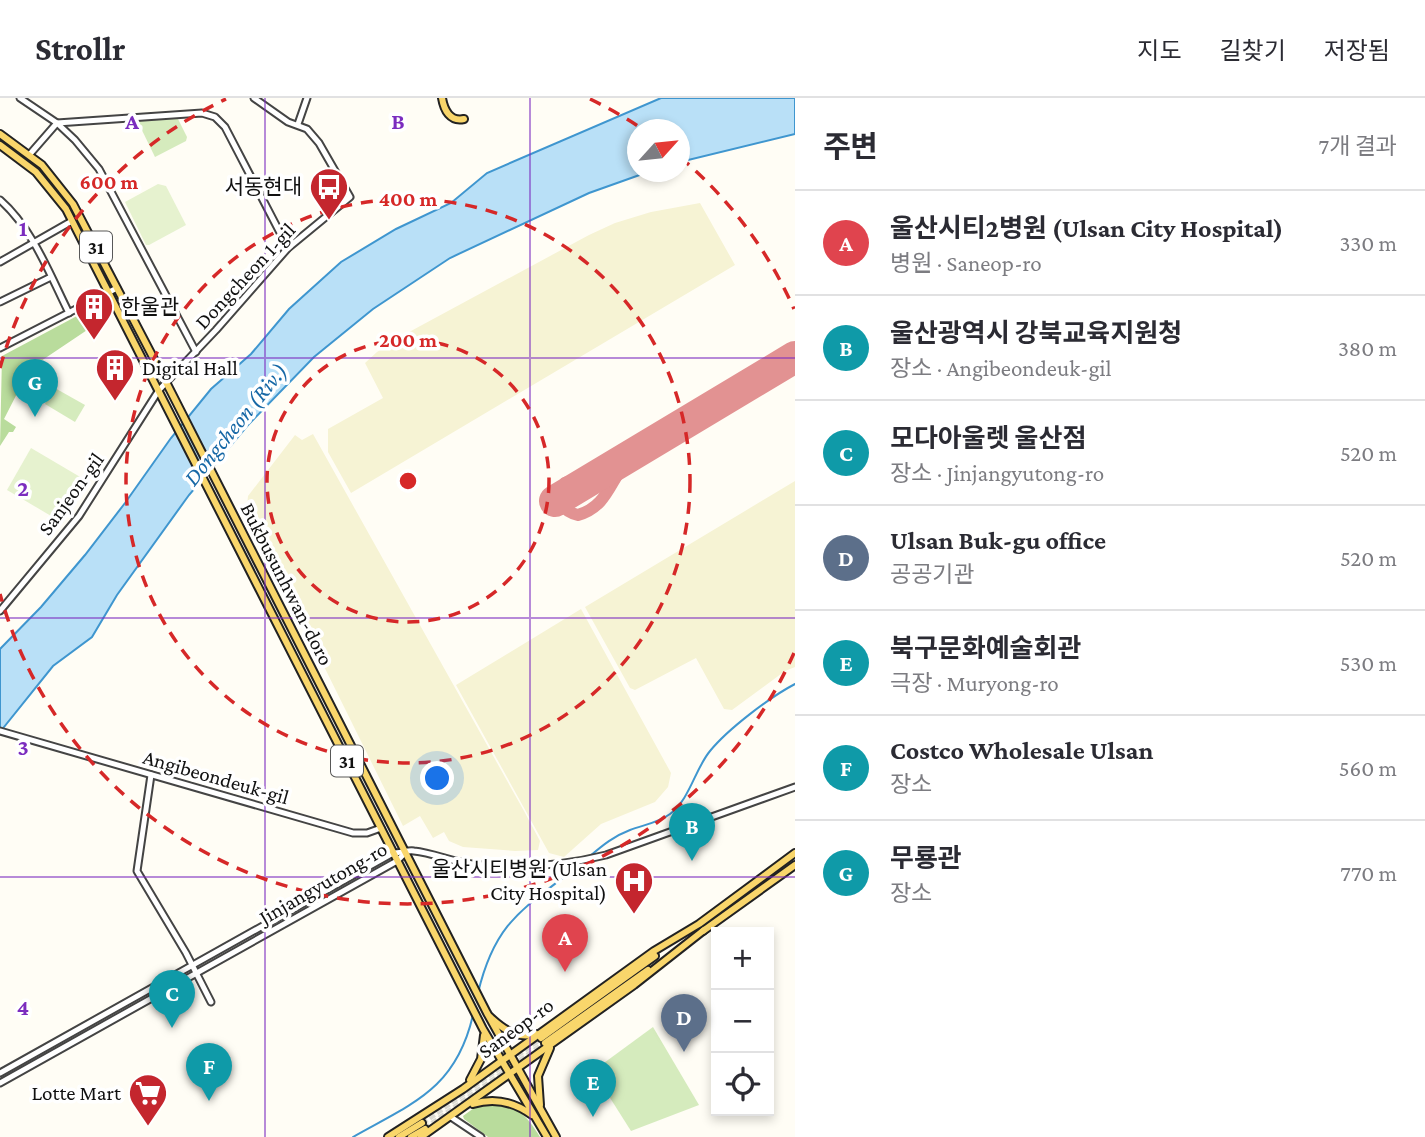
<!DOCTYPE html>
<html lang="ko">
<meta charset="utf-8">
<style>
:root{--surface:#fff;--page:#f2f2f3;--text:#2b2b33;--muted:#7c7c81;--line:#e1e1e2;--accent:#c4262e}
body{margin:0;font-family:"Crimson Pro","Noto Sans KR",serif;background:var(--page);color:var(--text)}
.controls{position:absolute;right:21px;bottom:21px;display:grid;overflow:hidden;border-radius:0px;box-shadow:0 4px 10px #0003}
.controls button{width:63px;height:63px;display:grid;place-items:center;padding:0;border:0;border-bottom:2px solid var(--line);background:var(--surface);color:var(--text);font:35px sans-serif}
.compass{position:absolute;left:627px;top:21px;width:63px;height:63px;border-radius:50%;background:var(--surface);box-shadow:0 4px 10px #0003;rotate:63deg}
.you{position:absolute;left:438px;top:681px;width:24px;height:24px;margin:-18px;border:5px solid #fff;border-radius:50%;background:#1a73e8;box-shadow:0 0 0 10px #1a73e833}
.badge{display:grid;place-items:center;width:46px;height:46px;border-radius:50%;background:var(--accent);color:#fff;font-size:23px;font-weight:700}
.pin{position:absolute;translate:-50% -58px;filter:drop-shadow(0 2px 4px #0008)}
.pin::after{content:'';position:absolute;top:37px;width:24px;height:21px;background:inherit;clip-path:polygon(0 0,100% 0,50% 100%)}
.list{margin:0;padding:0;list-style:none}
h2{display:flex;justify-content:space-between;align-items:center;height:91px;margin:0;padding:0 28px;font-size:30px}
h2 small{font-size:23px;font-weight:400;color:var(--muted)}
.list li{display:grid;grid-template-columns:46px 1fr auto;gap:21px;align-items:center;box-sizing:border-box;height:105px;padding:0 28px;border-top:2px solid var(--line)}
.list b{display:block;font-size:26px;white-space:nowrap}
.list p{margin:0;font-size:23px;white-space:nowrap;color:var(--muted)}
.list em{font-size:23px;font-style:normal;color:var(--muted)}
.icon{flex:none;width:38px;height:38px;fill:none;stroke:currentColor;stroke-width:2;stroke-linecap:round;stroke-linejoin:round}
.map{position:relative;flex:none;width:795px;height:1039px;overflow:hidden}
header{display:flex;align-items:center;gap:42px;box-sizing:border-box;height:98px;padding:0 35px;background:var(--surface);border-bottom:2px solid var(--line)}
header strong{font-size:33px}
nav{display:flex;gap:38px;margin-inline-start:auto;font-size:24px}
main{display:flex}
aside{flex:1;background:var(--surface)}
.map>svg:first-child{display:block}
.farmland{fill:#f6f3d4}
.green{fill:#d5ebbd}
.forest{fill:#b9dc9c}
.pitch{fill:#e6f2cf}
.water{fill:#b9e0f7;stroke:#3f96cf;stroke-width:2}
.lines{fill:none;stroke-linecap:round;stroke-linejoin:round}
.stream{stroke:#3f96cf;stroke-width:2}
.taxiway{stroke:#e29292;stroke-width:12}
.runway{stroke:#e29292;stroke-width:32}
.major-tunnel{stroke:#dbdad3;stroke-width:6;stroke-dasharray:6 3;stroke-linecap:butt}
.minor-casing{stroke:#444;stroke-width:9}
.major-casing{stroke:#222;stroke-width:10}
.minor{stroke:#fff;stroke-width:5}
.major{stroke:#f9d66b;stroke-width:6}
.grid{fill:none;stroke:#7b2cbf;stroke-width:2;stroke-opacity:0.55}
.ring{fill:none;stroke:#d62828;stroke-width:3.5;stroke-dasharray:12 9}
.labels{text-anchor:middle;dominant-baseline:central;stroke-width:7;stroke-linejoin:round;paint-order:stroke}
.shield{fill:#fff;stroke:#585858;stroke-width:2}
.shield-label{font-size:19px;font-weight:bold;fill:#111}
.poi-label{font-size:21px;fill:#111;stroke:#fff;text-anchor:end}
.street-label{font-size:21px;fill:#111;stroke:#fff}
.water-label{font-size:23px;font-style:italic;fill:#1768a6;stroke:#fff}
.grid-label{font-size:23px;text-anchor:middle;font-weight:bold;fill:#7b2cbf;stroke:#fff;stroke-width:7;stroke-linejoin:round;paint-order:stroke}
.centre{fill:#d62828;stroke:#fff;stroke-width:3.5}
.ring-label{font-size:21px;text-anchor:middle;font-weight:bold;fill:#d62828;stroke:#fff;stroke-width:7;stroke-linejoin:round;paint-order:stroke}
</style>
<header>
<strong>Strollr</strong>
<nav><a>지도</a><a>길찾기</a><a>저장됨</a></nav>
</header>
<main>
<div class="map">
<svg width="795" height="1039" viewBox="0 0 795 1039">
<rect width="100%" height="100%" fill="#fffdf5"/>
<!-- farmland -->
<g class="farmland">
<path d="M700,105L735,167L351,395L328,354V331L383,300L365,265L377,254L398,240L589,137L615,125L651,114Z"/>
<path d="M313,336L524,713L540,743L538,752L515,753L463,749L449,743L444,734L433,740L420,718L403,728L252,423L247,408L248,398L295,337L302,342Z"/>
<path d="M795,383V569L785,573L732,612L724,611L696,560L635,592L630,590L585,509Z"/>
<path d="M581,511L671,675L668,689L655,704L601,726L564,759L549,755L456,587Z"/>
</g>
<!-- green -->
<g class="green">
<path d="M174,20L178,21L187,39L186,43L155,59L137,22Z"/>
<path d="M53,289L85,307L75,324L45,306Z"/>
<path d="M653,929L699,1007L631,1033L593,973Z"/>
</g>
<!-- forest -->
<g class="forest">
<path d="M105,203L109,212L105,220L35,267L31,265L22,277L25,280L4,321L16,329L13,334H9L0,348L2,258Z"/>
<path d="M489,1005C519,1010 524,1014 540,1039H488L464,1021L463,1018L474,1010Z"/>
</g>
<!-- pitch -->
<g class="pitch">
<path d="M158,86L166,88L186,127L149,147H146L125,104Z"/>
<path d="M31,350L87,383L63,425L7,392Z"/>
</g>
<!-- water -->
<path class="water" d="M661,0H795V36L680,64V32H638V74H648L589,95L450,160L373,211L314,259L248,327L189,397L117,497L92,539L53,568L0,634V551L41,509L85,457L125,405L171,340L211,291L251,256L289,211L341,164L396,131L451,105L487,75Z"/>
<g class="lines">
<!-- stream -->
<g class="stream">
<path d="M590,758C603,747 614,738 630,732C643,727 658,725 670,716C690,701 695,671 710,653C728,631 770,599 795,586"/>
<path d="M478,895C496,819 528,809 583,764"/>
<path d="M353,1039C413,1005 456,991 473,917"/>
</g>
<!-- taxiway -->
<path class="taxiway" d="M613,368L565,385C553,399 562,413 578,417C609,408 610,380 630,360C634,356 639,353 644,350"/>
<!-- runway -->
<path class="runway" d="M555,403L795,259"/>
<!-- major-tunnel -->
<g class="major-tunnel">
<path d="M422,1025L541,940"/>
<path d="M425,1031L545,945"/>
</g>
<!-- minor casing -->
<g class="minor-casing">
<g id="minor">
<path d="M20,0L57,25L75,42L99,71L196,254"/>
<path d="M298,26L307,0"/>
<path d="M30,56L57,25L202,15L215,19L225,29L288,150"/>
<path d="M0,102C33,131 50,177 69,215"/>
<path d="M0,164L72,123"/>
<path d="M0,204L51,179"/>
<path d="M0,250L117,190"/>
<path d="M0,513L79,418L159,292L216,232L288,150L350,99L319,45L307,31L288,24L254,0"/>
<path d="M0,633L353,735H367L381,730"/>
<path d="M151,677L137,773L186,855L211,904"/>
<path d="M0,975L393,755C400,755 408,752 414,753C434,755 452,764 472,766C517,771 562,768 606,757L795,689"/>
<path d="M0,985L397,763L405,755"/>
<path d="M451,1019L481,1039"/>
</g>
</g>
<!-- major casing -->
<g class="major-casing">
<g id="major">
<path d="M442,0C444,12 450,24 464,21"/>
<path d="M0,36L42,67L73,106L166,284L487,915L556,1039"/>
<path d="M0,47L36,74L66,111L483,931L547,1039"/>
<path d="M703,833L795,767"/>
<path d="M490,919C504,932 517,941 536,936"/>
<path d="M541,940L655,858"/>
<path d="M545,945L648,872"/>
<path d="M470,982L481,961L484,937"/>
<path d="M473,1006C495,999 514,1004 532,1017"/>
<path d="M540,1007L538,978L550,950"/>
<path d="M388,1039L463,991L654,853L699,826L795,755"/>
<path d="M399,1039L422,1025"/>
<path d="M411,1039L425,1031"/>
<path d="M421,1039L634,887L704,832"/>
</g>
</g>
<!-- minor -->
<use href="#minor" class="minor"/>
<!-- major -->
<use href="#major" class="major"/>
</g>
<!-- grid -->
<path class="grid" d="M265,0V1039M530,0V1039M0,260H795M0,520H795M0,779H795"/>
<!-- distance rings -->
<g class="ring">
<circle cx="408" cy="383" r="141"/>
<circle cx="408" cy="383" r="282"/>
<path d="M794 555A423 423 0 0 1 0 496M0 270A423 423 0 0 1 226 1M590 1A423 423 0 0 1 641 30M680 59A423 423 0 0 1 794 211"/>
</g>
<!-- icons -->
<defs>
<g id="bus-pin" transform="scale(2.0125)"><path d="M0 17L-7.5 6A9.5 9.5 0 1 1 7.5 6Z" fill="#c4262e" stroke="#fff"/><path d="M-5-6H5V4H4V6H2V4H-2V6H-4V4H-5ZM-3.5-4V0h7V-4ZM-3.5 1.2v1.5H-2V1.2ZM2 1.2v1.5H3.5V1.2Z" fill="#fff"/></g>
<g id="building-pin" transform="scale(2.0125)"><path d="M0 17L-7.5 6A9.5 9.5 0 1 1 7.5 6Z" fill="#c4262e" stroke="#fff"/><path d="M-4-6H4V6H1V3H-1V6H-4ZM-2.5-4.3h1.7v1.8h-1.7ZM.8-4.3h1.7v1.8H.8ZM-2.5-1h1.7V.8h-1.7ZM.8-1h1.7V.8H.8Z" fill="#fff"/></g>
<g id="hospital-pin" transform="scale(2.0125)"><path d="M0 17L-7.5 6A9.5 9.5 0 1 1 7.5 6Z" fill="#c4262e" stroke="#fff"/><path d="M-5-5h3v3.5h4V-5h3V5h-3V1.5h-4V5h-3Z" fill="#fff"/></g>
<g id="supermarket-pin" transform="scale(2.0125)"><path d="M0 17L-7.5 6A9.5 9.5 0 1 1 7.5 6Z" fill="#c4262e" stroke="#fff"/><path d="M-6-5.5h2.5l.6 2H6L4.5 2H-2.5L-4.4-4H-6ZM-1.5 3.2a1.3 1.3 0 1 0 .1 0ZM3 3.2a1.3 1.3 0 1 0 .1 0Z" fill="#fff"/></g>
</defs>
<g fill-rule="evenodd">
<use href="#bus-pin" x="329" y="89"/>
<use href="#building-pin" x="94" y="209"/>
<use href="#building-pin" x="115" y="270"/>
<use href="#hospital-pin" x="634" y="783"/>
<use href="#supermarket-pin" x="148" y="995"/>
</g>
<g class="labels">
<!-- shield labels -->
<g class="shield">
<rect x="80" y="133.5" width="32" height="31" rx="5"/>
<rect x="331" y="647.5" width="32" height="31" rx="5"/>
</g>
<g class="shield-label">
<text x="96" y="149">31</text>
<text x="347" y="663">31</text>
</g>
<!-- poi labels -->
<g class="poi-label">
<text x="302" y="89">서동현대</text>
<text x="121" y="209" text-anchor="start">한울관</text>
<text x="142" y="270" text-anchor="start">Digital Hall</text>
<text x="607" y="771">울산시티병원 (Ulsan<tspan x="607" dy="24">City Hospital)</tspan></text>
<text x="121" y="995">Lotte Mart</text>
</g>
<!-- street labels -->
<g class="street-label">
<text transform="translate(245 178) rotate(-47)">Dongcheon 1-gil</text>
<text transform="translate(71 396) rotate(-54)">Sanjeon-gil</text>
<text transform="translate(287 486) rotate(63)">Bukbusunhwan-doro</text>
<text transform="translate(216 679) rotate(16)">Angibeondeuk-gil</text>
<text transform="translate(323 785) rotate(-30)">Jinjangyutong-ro</text>
<text transform="translate(516 930) rotate(-36)">Saneop-ro</text>
</g>
<!-- water labels -->
<g class="water-label">
<text transform="translate(235 326) rotate(-51)">Dongcheon (Riv.)</text>
</g>
</g>
<g class="grid-label">
<text x="132" y="31">A</text>
<text x="398" y="31">B</text>
<text x="23" y="138">1</text>
<text x="23" y="398">2</text>
<text x="23" y="657">3</text>
<text x="23" y="917">4</text>
</g>
<circle cx="408" cy="383" r="10" class="centre"/>
<g class="ring-label">
<text x="109" y="91">600 m</text>
<text x="408" y="108">400 m</text>
<text x="408" y="249">200 m</text>
</g>
</svg>
<div class="controls">
<button>+</button>
<button>−</button>
<button><svg class="icon" aria-label="locate" viewBox="0 0 24 24"><circle cx="12" cy="12" r="6"/><path d="M12 2v4M12 18v4M2 12h4M18 12h4"/></svg></button>
</div>
<svg class="compass" viewBox="-18 -18 36 36"><path d="M0-13l5 13h-10z" fill="#e53935"/><path d="M0 13l5-13h-10z" fill="#7c7c81"/></svg>
<div class="you"></div>
<div class="pin badge" style="left:565px;top:874px;background:#e0444e">A</div>
<div class="pin badge" style="left:692px;top:763px;background:#0f9aa8">B</div>
<div class="pin badge" style="left:172px;top:930px;background:#0f9aa8">C</div>
<div class="pin badge" style="left:684px;top:954px;background:#5c6f8a">D</div>
<div class="pin badge" style="left:593px;top:1019px;background:#0f9aa8">E</div>
<div class="pin badge" style="left:209px;top:1003px;background:#0f9aa8">F</div>
<div class="pin badge" style="left:35px;top:319px;background:#0f9aa8">G</div>
</div>
<aside>
<h2>주변<small>7개 결과</small></h2>
<ul class="list">
<li><span class="badge" style="background:#e0444e">A</span><div><b>울산시티2병원 (Ulsan City Hospital)</b><p>병원 · Saneop-ro</p></div><em>330 m</em></li>
<li><span class="badge" style="background:#0f9aa8">B</span><div><b>울산광역시 강북교육지원청</b><p>장소 · Angibeondeuk-gil</p></div><em>380 m</em></li>
<li><span class="badge" style="background:#0f9aa8">C</span><div><b>모다아울렛 울산점</b><p>장소 · Jinjangyutong-ro</p></div><em>520 m</em></li>
<li><span class="badge" style="background:#5c6f8a">D</span><div><b>Ulsan Buk-gu office</b><p>공공기관</p></div><em>520 m</em></li>
<li><span class="badge" style="background:#0f9aa8">E</span><div><b>북구문화예술회관</b><p>극장 · Muryong-ro</p></div><em>530 m</em></li>
<li><span class="badge" style="background:#0f9aa8">F</span><div><b>Costco Wholesale Ulsan</b><p>장소</p></div><em>560 m</em></li>
<li><span class="badge" style="background:#0f9aa8">G</span><div><b>무룡관</b><p>장소</p></div><em>770 m</em></li>
</ul>
</aside>
</main>
